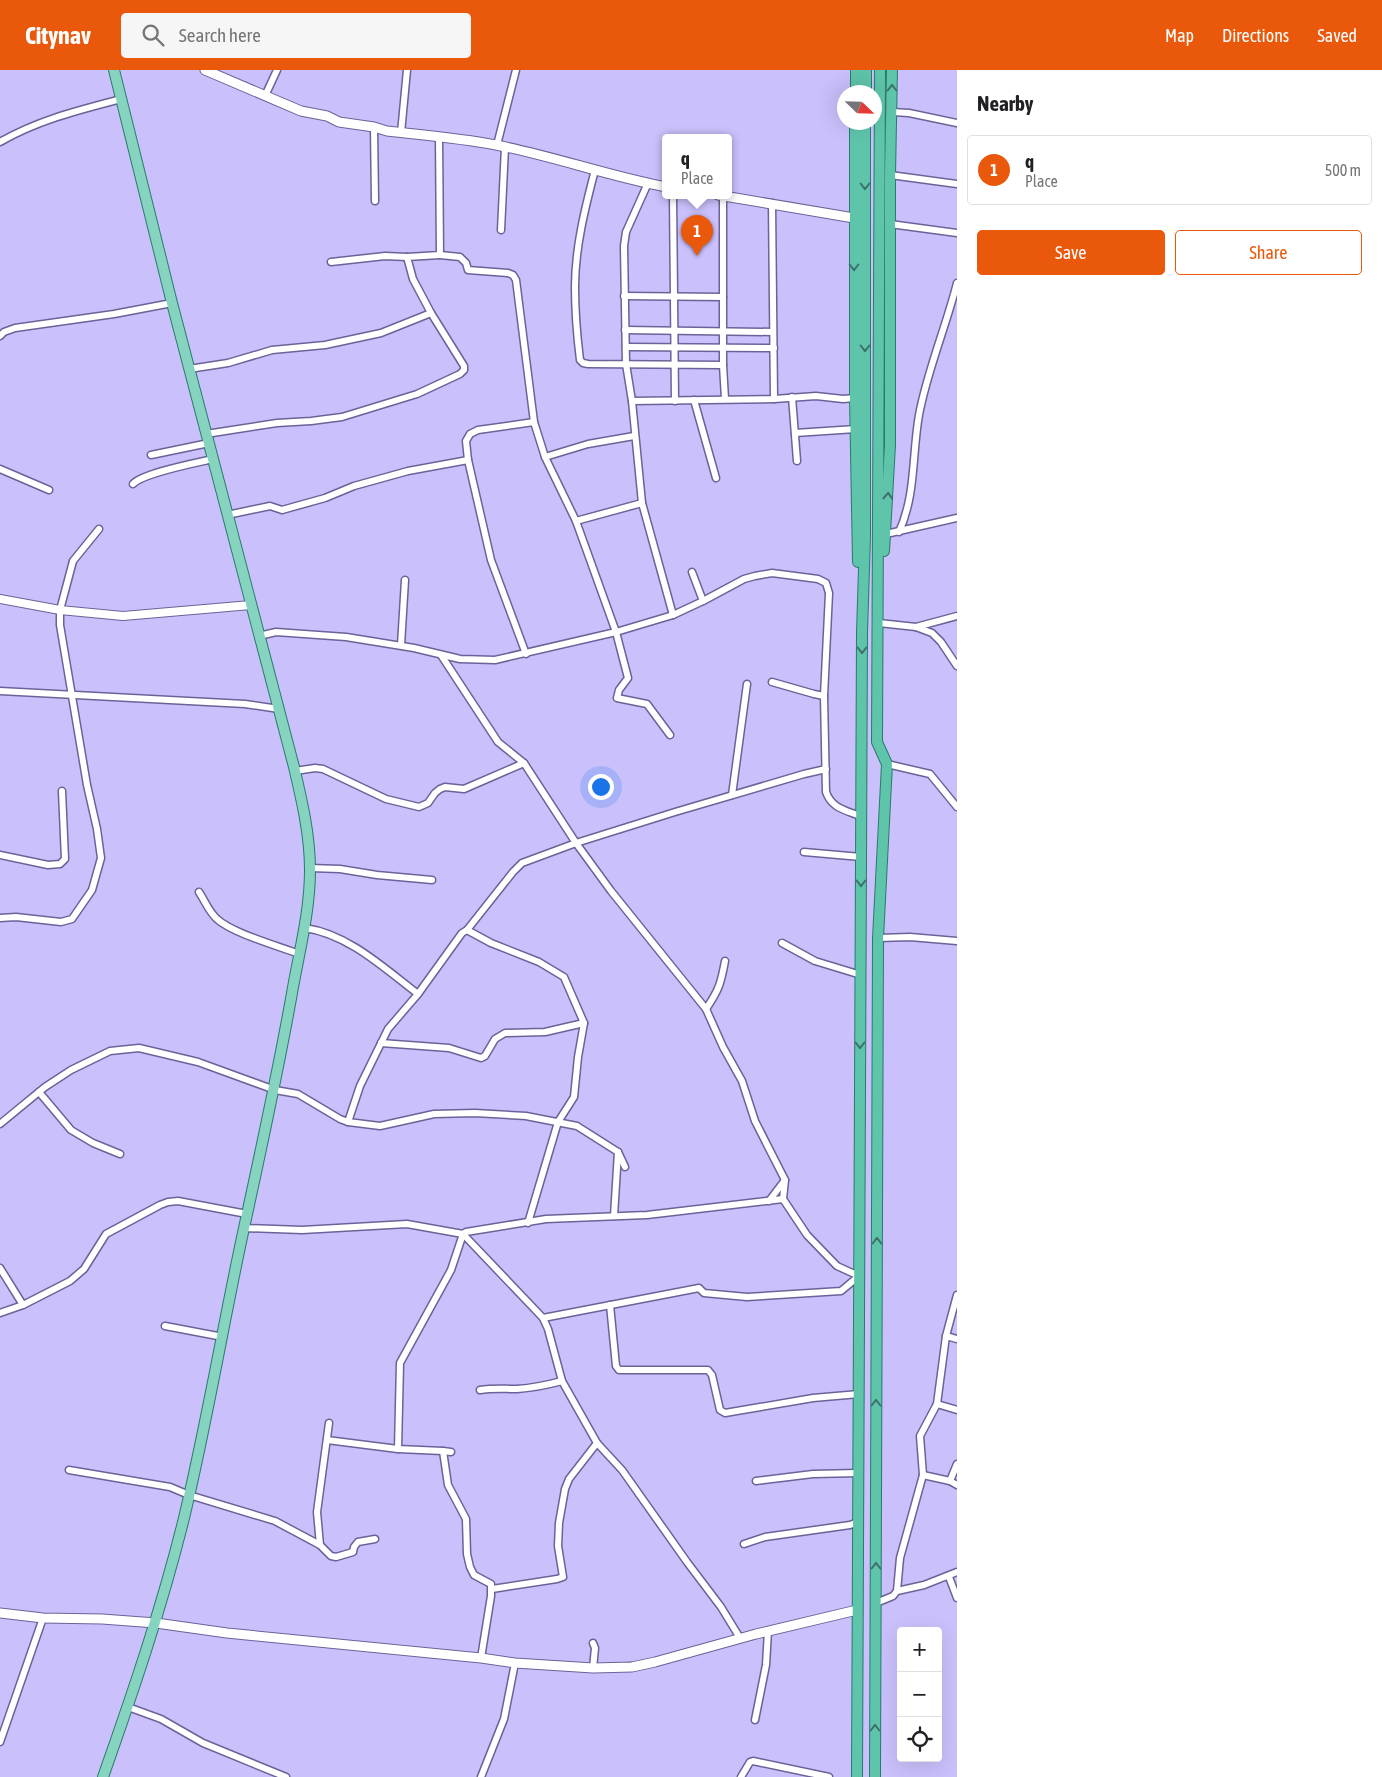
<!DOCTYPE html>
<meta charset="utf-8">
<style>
:root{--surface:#fff;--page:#f6f6f6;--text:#202124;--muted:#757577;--line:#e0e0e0;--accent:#ea580c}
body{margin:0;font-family:"Asap Condensed",sans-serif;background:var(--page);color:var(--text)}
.controls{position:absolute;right:15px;bottom:15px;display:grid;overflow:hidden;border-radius:5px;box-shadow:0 5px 20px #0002}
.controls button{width:45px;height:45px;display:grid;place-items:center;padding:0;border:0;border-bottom:1px solid var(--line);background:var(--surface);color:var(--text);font:25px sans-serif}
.compass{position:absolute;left:837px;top:15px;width:45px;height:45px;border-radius:50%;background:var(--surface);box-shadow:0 5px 20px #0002;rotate:113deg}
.you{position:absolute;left:600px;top:716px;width:18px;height:18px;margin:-12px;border:4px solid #fff;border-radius:50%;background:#1a73e8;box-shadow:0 0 0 8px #1a73e833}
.badge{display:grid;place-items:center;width:32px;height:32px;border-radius:50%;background:var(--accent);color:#fff;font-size:16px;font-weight:700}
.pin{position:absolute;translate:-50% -41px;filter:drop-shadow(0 1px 2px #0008)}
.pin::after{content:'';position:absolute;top:26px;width:18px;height:15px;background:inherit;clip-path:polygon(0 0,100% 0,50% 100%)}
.popup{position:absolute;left:662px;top:64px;width:70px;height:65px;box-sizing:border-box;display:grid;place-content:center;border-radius:5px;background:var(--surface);filter:drop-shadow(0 1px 4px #0005);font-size:16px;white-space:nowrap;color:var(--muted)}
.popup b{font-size:19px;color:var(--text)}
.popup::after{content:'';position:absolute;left:50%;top:100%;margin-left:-10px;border:10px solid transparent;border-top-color:var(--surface)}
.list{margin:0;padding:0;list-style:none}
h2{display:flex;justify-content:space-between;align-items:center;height:65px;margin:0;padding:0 20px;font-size:21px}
h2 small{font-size:16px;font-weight:400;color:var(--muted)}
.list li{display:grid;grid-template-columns:32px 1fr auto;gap:15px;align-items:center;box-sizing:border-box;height:70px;margin:0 10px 10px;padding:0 10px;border:1px solid var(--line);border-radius:5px}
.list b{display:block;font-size:19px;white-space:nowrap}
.list p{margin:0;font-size:16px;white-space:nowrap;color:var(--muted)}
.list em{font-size:16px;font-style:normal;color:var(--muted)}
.actions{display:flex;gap:10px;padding:15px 20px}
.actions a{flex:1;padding:11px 0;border:1px solid var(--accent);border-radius:5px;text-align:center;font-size:18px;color:var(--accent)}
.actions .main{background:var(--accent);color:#fff}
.icon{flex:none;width:28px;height:28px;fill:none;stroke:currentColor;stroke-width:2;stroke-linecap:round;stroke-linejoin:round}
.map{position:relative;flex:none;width:957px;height:1707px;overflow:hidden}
header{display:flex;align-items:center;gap:30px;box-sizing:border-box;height:70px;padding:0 25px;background:var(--accent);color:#fff}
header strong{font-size:24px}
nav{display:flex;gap:28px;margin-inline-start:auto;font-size:18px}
.search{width:350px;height:45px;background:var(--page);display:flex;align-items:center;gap:12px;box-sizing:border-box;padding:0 18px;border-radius:5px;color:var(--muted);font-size:19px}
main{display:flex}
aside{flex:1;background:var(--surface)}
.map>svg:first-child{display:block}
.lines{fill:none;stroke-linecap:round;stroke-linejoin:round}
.minor-casing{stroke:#6c6297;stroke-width:9}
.tertiary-casing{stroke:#6c6297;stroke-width:10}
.secondary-casing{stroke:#6c6297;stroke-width:11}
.primary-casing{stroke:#297b6c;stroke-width:12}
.trunk-casing{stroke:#297b6c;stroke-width:12}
.minor{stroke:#fff;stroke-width:6}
.tertiary{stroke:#fff;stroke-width:8}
.secondary{stroke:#fff;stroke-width:9}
.primary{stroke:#86d3bf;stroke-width:10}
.trunk{stroke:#5ec4aa;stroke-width:10}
.oneway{stroke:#3c726d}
</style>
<header>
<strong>Citynav</strong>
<div class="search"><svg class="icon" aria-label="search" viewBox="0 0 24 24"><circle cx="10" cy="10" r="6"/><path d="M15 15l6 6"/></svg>Search here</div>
<nav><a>Map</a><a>Directions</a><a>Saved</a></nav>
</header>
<main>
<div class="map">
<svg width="957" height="1707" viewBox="0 0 957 1707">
<rect width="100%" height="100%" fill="#cac1fc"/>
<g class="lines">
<!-- minor casing -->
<g class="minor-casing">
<g id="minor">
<path d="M265,26L277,0"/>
<path d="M892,42L909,43L957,53"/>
<path d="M374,57L375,131"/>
<path d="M401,63L407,0"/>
<path d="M0,72C38,50 79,40 121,29"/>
<path d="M497,75L516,0"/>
<path d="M595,100C585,138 575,178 575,217C575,241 577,266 580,290L583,293L588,294L723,295"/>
<path d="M890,105L957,114"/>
<path d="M648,113L626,162L624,176L626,294L632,331L642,433L673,545"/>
<path d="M673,125L675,331"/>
<path d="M723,126V295L725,329"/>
<path d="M772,133L774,329"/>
<path d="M890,154L957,163"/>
<path d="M501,160L505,77"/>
<path d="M440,185L460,187L466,193L468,200L508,203L513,205L516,210L534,352L545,387L576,451L616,562L628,608L619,620L617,628L647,634L670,665"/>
<path d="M331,192L385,186L407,187"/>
<path d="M624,226L723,227"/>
<path d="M625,260L773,262"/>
<path d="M0,266L4,262L15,258L114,244L172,233"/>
<path d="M626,277L774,278"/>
<path d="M189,299L228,293L272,280L325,275L381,263L431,243"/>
<path d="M792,327L797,391"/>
<path d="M694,330L716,408"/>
<path d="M632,331L774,329L816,326L843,329L855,328"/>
<path d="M795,363L856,359"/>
<path d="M206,364L277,353L311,351L342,347L417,324L460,304L464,300V296L431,243L413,209L407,187L440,185L439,67"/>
<path d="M151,385L209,373"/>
<path d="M545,387L588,374L634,366"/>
<path d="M0,399L49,420"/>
<path d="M133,414C143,403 196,393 213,389"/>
<path d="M227,445L270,436L282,440L325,428L354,416L408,401L468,390"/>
<path d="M576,451L642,433"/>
<path d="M899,462C916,425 912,384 919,345C927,301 946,257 957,213"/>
<path d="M886,464L957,448"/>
<path d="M692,502L703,531"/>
<path d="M879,553L916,557L957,546"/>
<path d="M916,557L932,563L941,572L957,596"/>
<path d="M259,566L276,562L346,567L414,578L460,589L495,590L616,562L673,545L703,531L744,509L755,506L772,503L818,509L826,513L829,523L824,626L826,722C832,739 846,740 862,747"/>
<path d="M401,575L405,510"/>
<path d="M526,584L491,490L468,390L466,371L470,364L478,360L534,352"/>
<path d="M441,585L498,672L524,693L576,773L611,821L706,939L723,977L742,1011L755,1051L785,1110L783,1129L807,1165L837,1196L859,1206L841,1221L747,1227L704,1223L699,1218L543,1248"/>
<path d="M772,612L814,624L824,626"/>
<path d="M0,621L245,634L279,639"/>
<path d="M887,694L930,704L957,737"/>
<path d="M295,701L315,698L323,699L386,729L419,737L428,733L435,723L440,719L445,717L464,719L524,693"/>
<path d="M732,725L747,614"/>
<path d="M804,782L861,787"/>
<path d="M0,785L48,795L60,794L65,789L62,721"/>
<path d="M310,798L340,799L377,805L432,810"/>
<path d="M199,822C205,831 209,842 217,849C232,863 278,876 299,884"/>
<path d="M0,848L16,847L61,852L72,849L92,820L101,788L97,759L87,715L60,555V540L73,491L99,459"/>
<path d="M305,858C348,864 384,898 418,924"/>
<path d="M467,860L491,873L539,892L564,907L584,953L578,987L574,1027L558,1052L528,1153"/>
<path d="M878,868L910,867L957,871"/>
<path d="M782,873L815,891L861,905"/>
<path d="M706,939C719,920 721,913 725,891"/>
<path d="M381,973L449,978L481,988L485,986L495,969L505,963L545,962L584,953"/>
<path d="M39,1022L71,1060L93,1073L120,1084"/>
<path d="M348,1052L360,1016L388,959L418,924L462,863L467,860L513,802L522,793L576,773L675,742L804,704L826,699"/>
<path d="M0,1054L45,1017L71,1000L110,981L139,978L198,992L275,1020L298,1024L340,1049L348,1052L380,1056L434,1044L475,1043L526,1046L577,1056L618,1082L625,1097"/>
<path d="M769,1131L785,1110"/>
<path d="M614,1146L618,1082"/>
<path d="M244,1158L302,1160L407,1154L463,1164L466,1162L546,1149L647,1145L783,1129"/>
<path d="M463,1164L543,1248L548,1259L562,1311L597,1373L622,1400L687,1492L721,1537L740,1568"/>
<path d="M0,1198L23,1235"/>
<path d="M610,1235L616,1296L619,1300H708L712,1305L720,1340L725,1343L813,1328L859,1324"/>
<path d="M0,1243L23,1235L70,1211L84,1199L106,1164L160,1135L168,1132L178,1131L247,1144"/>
<path d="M165,1256L223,1267"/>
<path d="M946,1266L957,1269"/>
<path d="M480,1320C493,1318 504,1319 517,1319C532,1318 547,1315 562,1311"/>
<path d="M937,1334L957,1340"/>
<path d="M327,1370L398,1379L443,1381L451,1382"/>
<path d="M398,1379L400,1293L451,1200L463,1164"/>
<path d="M443,1381L448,1415L466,1449L467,1484L470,1497L474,1505L491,1514V1526L481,1588"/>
<path d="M69,1400L170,1417L189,1425L275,1451L320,1475L331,1486L336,1487L353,1482L354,1477L358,1472L375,1469"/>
<path d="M923,1405L950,1411L957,1415"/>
<path d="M756,1411L813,1404L858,1403"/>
<path d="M950,1411L957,1394"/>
<path d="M744,1474L765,1467L850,1455L858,1452"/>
<path d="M320,1475L317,1442L329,1353"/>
<path d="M949,1507L957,1528"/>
<path d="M492,1519L557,1509L563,1507L558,1476L559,1453L565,1419L569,1409L597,1373"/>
<path d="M897,1521L924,1515L957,1502"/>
<path d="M876,1533L893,1526L897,1521L900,1488L923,1405L920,1366L937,1334L946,1266L957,1225"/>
<path d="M593,1598L595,1578L593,1573"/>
<path d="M128,1637L161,1649L203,1673L286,1707"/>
<path d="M755,1650L766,1595L768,1561"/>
<path d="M0,1672L43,1548"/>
<path d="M481,1707L504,1649L515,1593"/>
<path d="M741,1707L750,1692L753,1691L829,1707"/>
</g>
</g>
<!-- tertiary casing -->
<g class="tertiary-casing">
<path id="tertiary" d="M0,529L60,540L123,546L251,535"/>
</g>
<!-- secondary casing -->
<g class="secondary-casing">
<g id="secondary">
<path d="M205,0L301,41L327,46L339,52L374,57L387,61C423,65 460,68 496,75C553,86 608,106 666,117"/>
<path d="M718,125L854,148"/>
<path d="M0,1543L43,1548L102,1549L156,1553L227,1563L481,1588L515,1593L593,1598L632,1597L655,1592L756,1564L857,1540"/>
</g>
</g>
<!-- primary casing -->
<g class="primary-casing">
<path id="primary" d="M103,1707C133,1622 162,1537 184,1448C207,1352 223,1255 244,1158C261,1080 278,1002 292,923C299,882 310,842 310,800C310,765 302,731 294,697L172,233L114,0"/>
</g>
<!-- trunk casing -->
<g class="trunk-casing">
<g id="trunk">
<path d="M856,22V0"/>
<path d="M866,22V0"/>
<path d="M855,52V328L858,492"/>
<path d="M884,481L890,375V105L892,0"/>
<path d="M857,1707L862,563L865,466V52"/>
<path d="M875,1707L878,868L887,694L877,672L880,0"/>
</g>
</g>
<!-- minor -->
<use href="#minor" class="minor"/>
<!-- tertiary -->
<use href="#tertiary" class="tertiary"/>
<!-- secondary -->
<use href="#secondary" class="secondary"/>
<!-- primary -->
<use href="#primary" class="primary"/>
<!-- trunk -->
<use href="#trunk" class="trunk"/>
</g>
<!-- one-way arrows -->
<defs><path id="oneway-chevron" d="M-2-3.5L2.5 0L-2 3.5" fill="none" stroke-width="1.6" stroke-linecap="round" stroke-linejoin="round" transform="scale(1.25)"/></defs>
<g class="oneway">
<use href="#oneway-chevron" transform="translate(892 18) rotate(-90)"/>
<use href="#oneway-chevron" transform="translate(865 116) rotate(90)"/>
<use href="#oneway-chevron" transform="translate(854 197) rotate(90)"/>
<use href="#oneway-chevron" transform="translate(865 278) rotate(90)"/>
<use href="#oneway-chevron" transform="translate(888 426) rotate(-87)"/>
<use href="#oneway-chevron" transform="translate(862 580) rotate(90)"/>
<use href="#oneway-chevron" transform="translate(861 813) rotate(90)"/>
<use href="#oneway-chevron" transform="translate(860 975) rotate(90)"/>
<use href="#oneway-chevron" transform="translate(877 1171) rotate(-90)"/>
<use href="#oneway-chevron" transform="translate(876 1333) rotate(-90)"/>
<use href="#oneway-chevron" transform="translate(876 1496) rotate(-90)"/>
<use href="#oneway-chevron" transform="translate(875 1658) rotate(-90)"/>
</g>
</svg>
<div class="controls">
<button>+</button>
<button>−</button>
<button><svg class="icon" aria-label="locate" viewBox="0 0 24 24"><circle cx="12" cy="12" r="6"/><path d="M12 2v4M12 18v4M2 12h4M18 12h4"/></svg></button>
</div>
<svg class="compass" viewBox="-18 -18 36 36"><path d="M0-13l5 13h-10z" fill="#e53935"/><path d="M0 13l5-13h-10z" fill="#757577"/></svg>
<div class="you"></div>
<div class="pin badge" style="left:697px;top:186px">1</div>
<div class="popup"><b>q</b>Place</div>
</div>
<aside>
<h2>Nearby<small></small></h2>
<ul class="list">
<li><span class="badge">1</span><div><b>q</b><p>Place</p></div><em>500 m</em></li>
</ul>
<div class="actions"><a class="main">Save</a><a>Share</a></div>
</aside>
</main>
